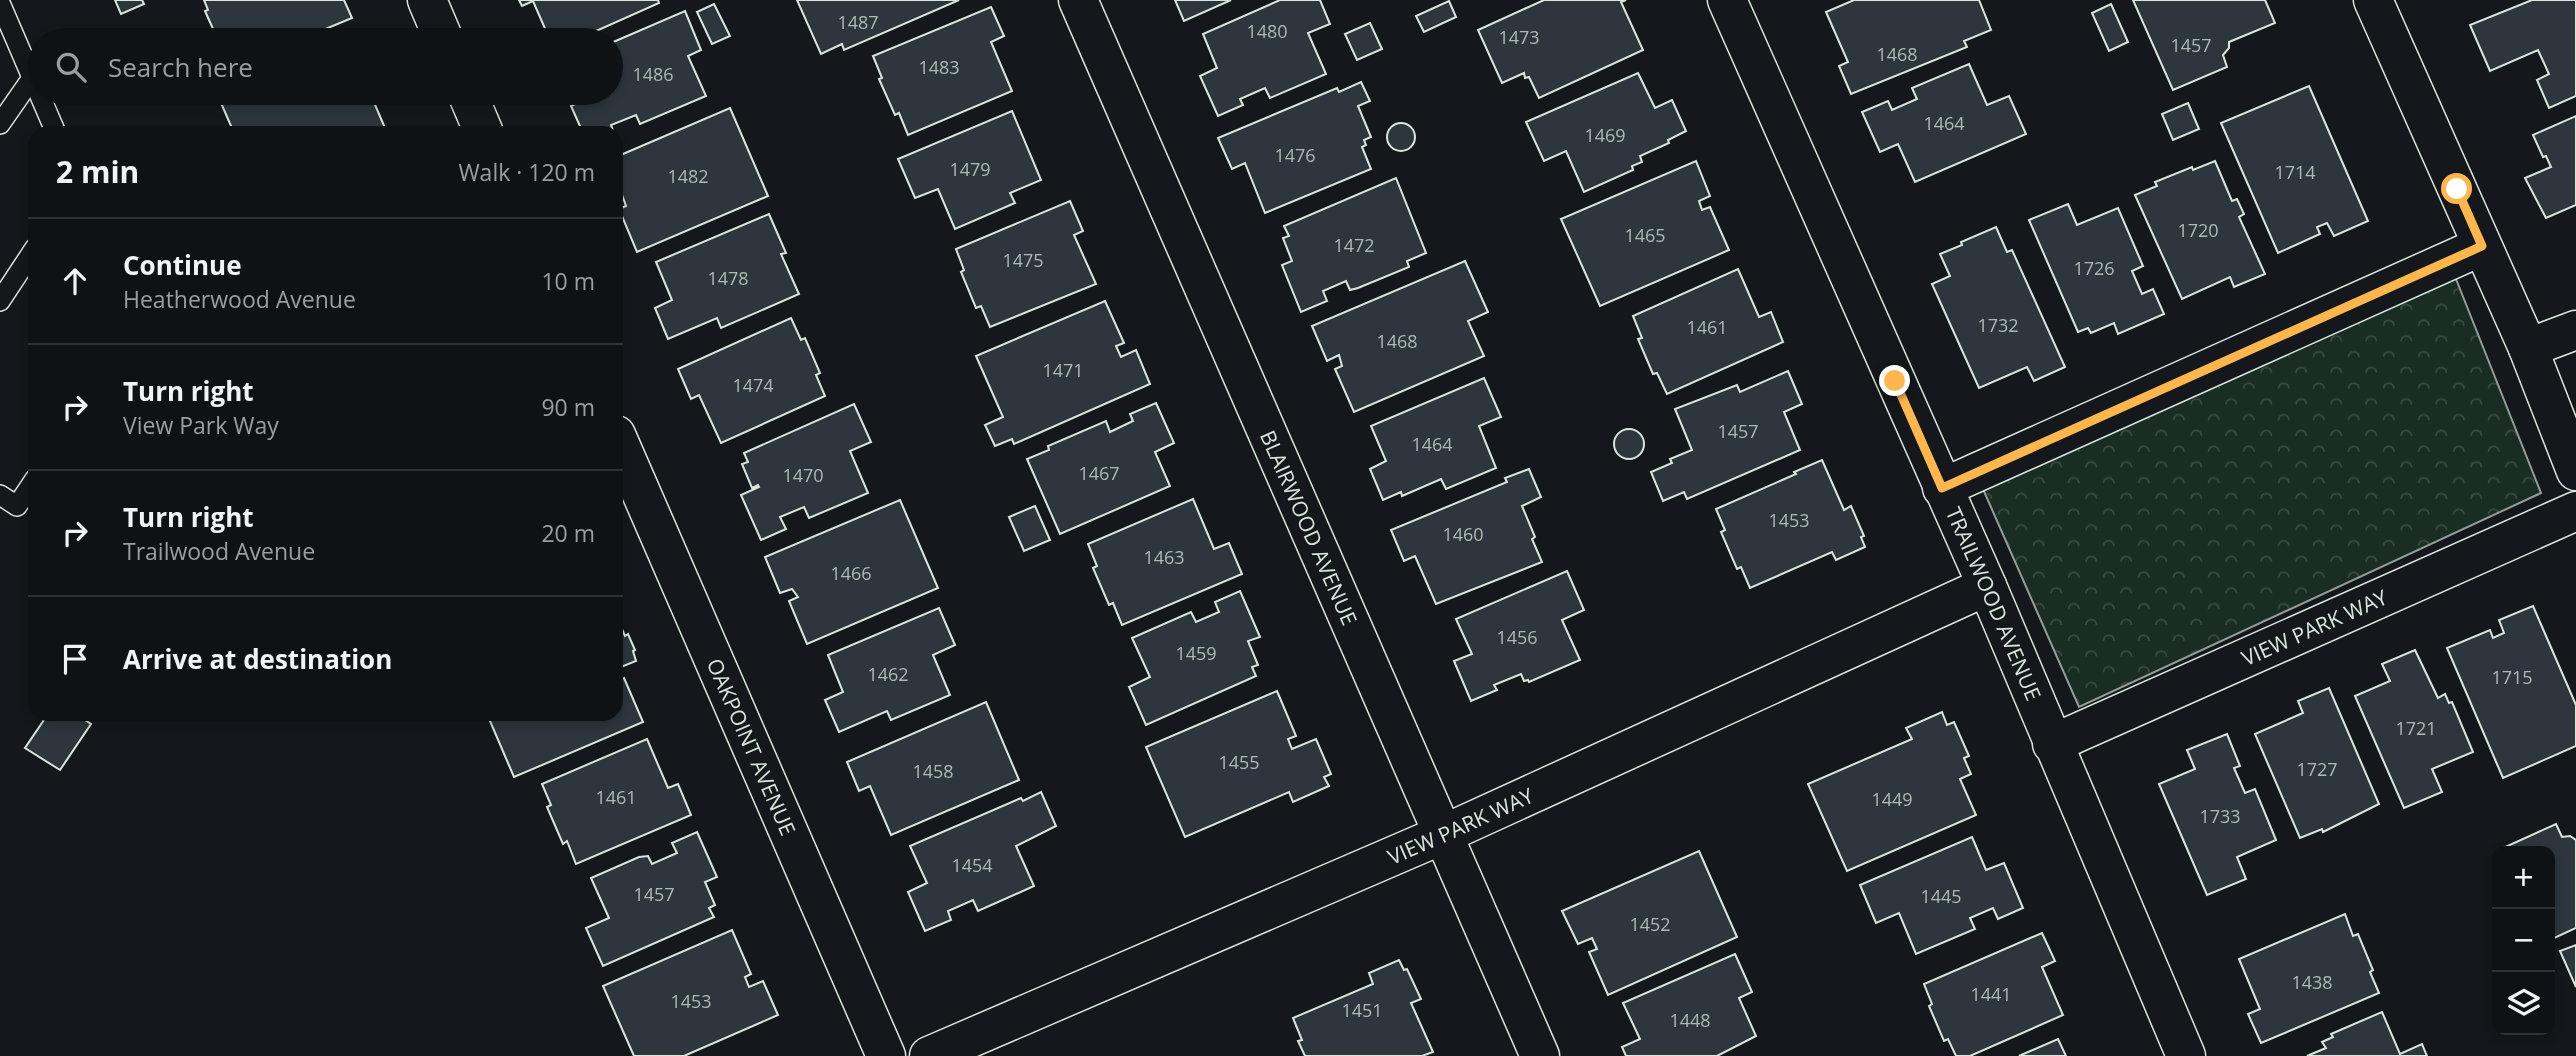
<!DOCTYPE html>
<meta charset="utf-8">
<style>
:root{--surface:#0f1215;--page:#1d2022;--text:#f1f3f6;--muted:#9b9ea0;--line:#2f3234}
body{margin:0;font-family:"Open Sans",sans-serif;background:var(--page);color:var(--text)}
.controls{position:absolute;right:21px;bottom:21px;display:grid;overflow:hidden;border-radius:14px;box-shadow:0 4px 10px #0003}
.controls button{width:63px;height:63px;display:grid;place-items:center;padding:0;border:0;border-bottom:2px solid var(--line);background:var(--surface);color:var(--text);font:35px sans-serif}
.stop{position:absolute;width:21px;height:21px;margin:-16px;border:5px solid #ffb74d;border-radius:50%;background:#fff}
.stop.end{background:#ffb74d;border-color:#fff;box-shadow:0 2px 7px #0008}
.list{margin:0;padding:0;list-style:none}
h2{display:flex;justify-content:space-between;align-items:center;height:91px;margin:0;padding:0 28px;font-size:30px}
h2 small{font-size:23px;font-weight:400;color:var(--muted)}
.list li{display:grid;grid-template-columns:46px 1fr auto;gap:21px;align-items:center;box-sizing:border-box;height:126px;padding:0 28px;border-top:2px solid var(--line)}
.list b{display:block;font-size:26px;white-space:nowrap}
.list p{margin:0;font-size:23px;white-space:nowrap;color:var(--muted)}
.list em{font-size:23px;font-style:normal;color:var(--muted)}
.icon{flex:none;width:38px;height:38px;fill:none;stroke:currentColor;stroke-width:2;stroke-linecap:round;stroke-linejoin:round}
.map{position:relative;flex:none;width:2576px;height:1056px;overflow:hidden}
.search{position:absolute;background:var(--surface);box-shadow:0 4px 10px #0003;left:28px;top:28px;width:595px;height:77px;display:flex;align-items:center;gap:18px;box-sizing:border-box;padding:0 24px;border-radius:38px;color:var(--muted);font-size:26px}
.panel{position:absolute;background:var(--surface);box-shadow:0 4px 10px #0003;left:28px;top:126px;width:595px;height:595px;border-radius:21px}
.map>svg:first-child{display:block}
.park{fill:url(#park-crowns);stroke:#939e99;stroke-width:2}
.building{fill:#2c363c;stroke:#d8e6dc;stroke-width:2}
.lines{fill:none;stroke-linecap:round;stroke-linejoin:round}
.lane-casing{stroke:#d8e6dc;stroke-width:22}
.street-casing{stroke:#d8e6dc;stroke-width:41}
.secondary-casing{stroke:#d8e6dc;stroke-width:41}
.lane{stroke:#14181c;stroke-width:19}
.street{stroke:#14181c;stroke-width:38}
.secondary{stroke:#14181c;stroke-width:38}
.route{stroke:#ffb74d;stroke-width:9}
.labels{text-anchor:middle;dominant-baseline:central;stroke-width:5;stroke-linejoin:round;paint-order:stroke}
.number-label{font-size:18px;fill:#adbab4}
.street-label{font-size:21px;fill:#d8e6dc;stroke:#14181c}
</style>
<div class="map">
<svg width="2576" height="1056" viewBox="0 0 2576 1056">
<defs>
<pattern id="park-crowns" width="20" height="18" patternUnits="userSpaceOnUse" patternTransform="scale(1.75)"><rect width="20" height="18" fill="#1a2d24"/><path d="M2 6a3 3 0 1 1 6 0M12 15a3 3 0 1 1 6 0" fill="none" stroke="#3b4b43"/></pattern>
</defs>
<rect width="100%" height="100%" fill="#14181c"/>
<!-- park -->
<path class="park" d="M2454,274L2541,493L2079,707L1979,480Z"/>
<!-- building -->
<g class="building">
<path d="M115,0H142L144,4L121,14Z"/>
<path d="M204,0H344L352,18L299,40H218L205,11L208,10Z"/>
<path d="M519,0H658L659,3L576,40H550L533,1L522,6Z"/>
<path d="M797,0H959L844,50L842,44L821,54Z"/>
<path d="M1175,0H1231L1184,21Z"/>
<path d="M1280,0H1320L1330,24L1308,33L1326,74L1270,98L1265,88L1240,99L1243,105L1218,116L1200,76L1217,68L1203,34Z"/>
<path d="M1544,0H1626L1621,2L1643,50L1539,98L1529,77L1525,78L1524,73L1502,83L1478,30Z"/>
<path d="M1854,0H1979L1991,30L1964,41L1967,47L1851,94L1839,66L1848,62L1826,12Z"/>
<path d="M2133,0H2265L2275,23L2229,42V48L2223,55L2227,67L2173,90Z"/>
<path d="M2532,0H2576V96L2549,108L2537,80L2549,74L2538,50L2490,71L2470,25Z"/>
<path d="M1449,1L1456,17L1424,32L1416,16Z"/>
<path d="M714,4L730,36L712,44L697,12Z"/>
<path d="M2111,4L2128,42L2109,51L2092,13Z"/>
<path d="M991,7L1004,36L991,42L1012,91L908,135L899,113L895,115L879,79L882,78L873,56Z"/>
<path d="M685,11L701,50L688,56L706,96L640,124L636,115L611,125L614,133H583L571,106L590,97L588,93H611V43Z"/>
<path d="M1370,23L1382,49L1357,60L1345,34Z"/>
<path d="M1969,64L1987,105L2009,96L2026,134L1915,182L1898,144L1880,152L1862,112L1888,101L1892,110L1917,99L1912,88Z"/>
<path d="M1638,73L1655,108L1672,100L1686,131L1668,140L1669,143L1640,156L1642,162L1632,166L1633,170L1584,192L1566,151L1544,161L1526,122Z"/>
<path d="M1361,82L1370,101L1358,106L1371,137L1364,140L1366,145L1362,147L1371,169L1265,213L1245,163L1232,169L1218,138L1337,88L1339,92Z"/>
<path d="M2309,86L2368,221L2334,236L2327,223L2317,227L2320,234L2278,253L2221,123Z"/>
<path d="M226,93H370L385,128L373,133H234L218,96Z"/>
<path d="M2188,103L2199,129L2173,140L2162,114Z"/>
<path d="M730,108L768,196L637,252L619,209L626,206L622,195L616,198V157Z"/>
<path d="M1012,111L1041,180L1010,193L1015,203L955,229L938,189L915,198L898,159Z"/>
<path d="M2576,116V205L2546,218L2525,178L2551,167L2546,156L2543,157L2533,135Z"/>
<circle cx="1401" cy="137" r="14"/>
<path d="M1696,161L1710,196L1699,201L1702,210L1710,207L1729,250L1600,306L1561,219Z"/>
<path d="M2215,161L2232,201L2237,199L2244,214L2239,217L2265,274L2234,287L2230,277L2182,299L2135,195L2157,186L2155,182L2192,167L2193,170Z"/>
<path d="M1396,178L1426,253L1407,261L1409,267L1358,288L1350,290L1346,281L1323,291L1327,301L1301,312L1282,265L1292,261L1283,238L1289,236L1284,226Z"/>
<path d="M1070,201L1083,231L1074,235L1096,284L990,327L981,306L976,308L961,272L964,270L956,249Z"/>
<path d="M2068,204L2077,225L2118,208L2143,266L2132,271L2142,294L2153,289L2164,314L2118,334L2114,323L2091,333L2088,328L2078,332L2029,220Z"/>
<path d="M769,214L786,253L781,254L799,294L721,328L717,318L668,339L655,308L672,300L656,262Z"/>
<path d="M1996,227L2007,252L2012,250L2065,367L2034,381L2027,367L1979,388L1932,284L1950,276L1940,254L1962,245L1961,242Z"/>
<path d="M1465,261L1488,312L1468,321L1484,356L1354,412L1335,369L1342,366L1339,355L1327,361L1312,326Z"/>
<path d="M1738,269L1759,317L1771,312L1783,342L1667,394L1657,373L1653,374L1638,339L1642,338L1633,316Z"/>
<path d="M1105,301L1124,343L1116,346L1121,357L1136,350L1150,384L1014,444L1012,439L995,446L985,425L1003,417L976,356Z"/>
<path d="M791,318L801,340L805,338L820,373L816,375L825,396L721,443L699,395L691,399L678,369Z"/>
<path d="M1788,371L1802,404L1784,412L1800,450L1687,499L1684,492L1663,501L1651,472L1672,463L1670,459L1692,450L1675,409L1737,385L1740,392Z"/>
<path d="M1484,378L1501,417L1479,426L1496,468L1446,489L1441,479L1402,496L1401,492L1383,500L1370,469L1386,461L1371,426Z"/>
<path d="M1156,403L1174,443L1155,452L1170,486L1060,534L1027,459L1049,450L1048,446L1106,421L1110,432L1133,421L1130,414Z"/>
<path d="M854,404L871,442L850,451L868,493L809,518L804,507L780,517L786,529L761,540L741,495L759,487L758,485L752,488L742,464L748,462L744,453Z"/>
<circle cx="1629" cy="444" r="15"/>
<path d="M1822,460L1844,510L1851,506L1864,536L1861,537L1865,547L1836,560L1832,552L1750,588L1741,567L1737,569L1721,532L1725,530L1716,509L1796,474L1794,472Z"/>
<path d="M1529,469L1541,497L1522,506L1535,537L1532,539L1542,562L1436,604L1415,556L1404,561L1391,530L1507,482L1505,478Z"/>
<path d="M1193,499L1214,549L1229,543L1242,574L1122,625L1113,603L1109,605L1093,568L1097,566L1088,544Z"/>
<path d="M900,500L938,588L807,644L789,601L798,597L792,589L780,593L765,557Z"/>
<path d="M1035,506L1050,540L1024,551L1009,517Z"/>
<path d="M1567,571L1584,610L1562,620L1580,660L1529,682L1528,680L1524,681L1521,674L1494,685L1497,690L1471,701L1454,661L1472,654L1456,619Z"/>
<path d="M1240,591L1260,637L1248,641L1258,665L1252,667L1256,676L1146,725L1129,687L1150,677L1132,638L1191,612L1196,622L1219,612L1215,602Z"/>
<path d="M2533,606L2576,705V746L2503,778L2447,648L2490,630L2493,638L2504,633L2499,620Z"/>
<path d="M939,608L955,645L933,655L950,695L891,720L887,711L839,732L825,700L843,692L828,655Z"/>
<path d="M621,627L625,636L628,634L635,650L633,651L636,661L616,669V629Z"/>
<path d="M2415,650L2438,698L2445,694L2449,703L2452,702L2473,752L2432,769L2442,792L2404,808L2355,696L2390,681L2382,664Z"/>
<path d="M624,678L643,722L514,777L487,714H616V680L617,681Z"/>
<path d="M2329,688L2379,804L2323,832L2322,829L2300,838L2255,734L2303,713L2298,701Z"/>
<path d="M1277,691L1296,736L1288,739L1292,749L1316,739L1331,774L1324,777L1329,786L1293,802L1289,792L1185,837L1146,747Z"/>
<path d="M986,702L1019,780L891,835L870,786L859,791L847,762Z"/>
<path d="M1942,712L1947,725L1954,722L1969,756L1964,758L1971,774L1960,779L1976,815L1847,871L1808,784L1912,739L1906,728Z"/>
<path d="M48,714H76L91,724L60,770L25,748Z"/>
<path d="M2227,734L2240,766L2234,768L2245,793L2255,789L2276,840L2237,857L2246,879L2207,895L2159,784L2195,769L2187,750Z"/>
<path d="M647,739L668,788L678,784L691,815L576,864L567,841L563,844L547,807L551,805L542,784Z"/>
<path d="M1041,792L1056,826L1016,846L1034,886L978,911L973,900L948,911L951,920L925,931L908,892L927,883L910,846L1021,798L1023,801Z"/>
<path d="M2556,824L2562,837L2570,836L2576,840V928L2550,940V851H2504L2503,848Z"/>
<path d="M697,832L717,877L705,882L715,905L709,908L714,917L603,966L586,928L609,918L591,878L639,857L648,856L652,864L677,853L672,843Z"/>
<path d="M1972,837L1986,870L2004,863L2023,908L1998,919L1993,908L1970,918L1975,929L1916,954L1899,913L1876,923L1860,885Z"/>
<path d="M1699,851L1737,937L1608,995L1589,952L1597,949L1592,938L1578,944L1562,911Z"/>
<path d="M2345,914L2353,936L2358,934L2373,970L2370,972L2379,993L2261,1043L2248,1014L2260,1009L2239,959Z"/>
<path d="M732,930L751,974L745,977L749,987L763,981L778,1015L684,1056H634L603,986Z"/>
<path d="M2042,933L2055,961L2042,967L2063,1015L1970,1056H1956L1948,1039L1944,1041L1929,1006L1932,1004L1924,984Z"/>
<path d="M2576,945V987L2560,951Z"/>
<path d="M1735,954L1752,992L1739,998L1756,1036L1717,1056H1626L1622,1047L1640,1039L1623,1003Z"/>
<path d="M1399,960L1404,970L1407,969L1421,999L1411,1003L1433,1052L1422,1056H1305L1298,1041L1302,1040L1293,1018L1373,984L1369,973Z"/>
<path d="M2382,1012L2400,1054L2422,1044L2427,1056H2307L2326,1048L2322,1042L2333,1037L2331,1034Z"/>
<path d="M2058,1039L2066,1056H2019Z"/>
</g>
<g class="lines">
<!-- lane casing -->
<g class="lane-casing">
<g id="lane">
<path d="M0,3L56,133"/>
<path d="M0,124L32,78"/>
<path d="M0,301L35,248"/>
<path d="M0,495L17,506L35,479"/>
</g>
</g>
<!-- street casing -->
<g class="street-casing">
<g id="street">
<path d="M427,0L444,40"/>
<path id="s1" d="M1078,0L1540,1056"/>
<path id="s2" d="M1727,0L1987,586L2186,1056"/>
<path d="M2373,0L2528,348L2576,471"/>
<path d="M467,93L484,133"/>
<path d="M2528,348L2576,330"/>
<path id="s3" d="M616,435L886,1056"/>
<path d="M1942,488L2482,246"/>
<path id="s4" d="M2052,744L2576,511"/>
</g>
</g>
<!-- secondary casing -->
<g class="secondary-casing">
<g id="secondary">
<path id="s5" d="M929,1056L1444,834L1987,586"/>
</g>
</g>
<!-- lane -->
<use href="#lane" class="lane"/>
<!-- street -->
<use href="#street" class="street"/>
<!-- secondary -->
<use href="#secondary" class="secondary"/>
</g>
<g class="lines">
<!-- route -->
<path class="route" d="M1895,381L1942,488L2482,246L2457,189"/>
</g>
<g class="labels">
<!-- number labels -->
<g class="number-label">
<text x="858" y="22">1487</text>
<text x="1267" y="31">1480</text>
<text x="1519" y="37">1473</text>
<text x="2191" y="45">1457</text>
<text x="1897" y="54">1468</text>
<text x="939" y="67">1483</text>
<text x="653" y="74">1486</text>
<text x="1944" y="123">1464</text>
<text x="1605" y="135">1469</text>
<text x="1295" y="155">1476</text>
<text x="970" y="169">1479</text>
<text x="2295" y="172">1714</text>
<text x="688" y="176">1482</text>
<text x="2198" y="230">1720</text>
<text x="1645" y="235">1465</text>
<text x="1354" y="245">1472</text>
<text x="1023" y="260">1475</text>
<text x="2094" y="268">1726</text>
<text x="728" y="278">1478</text>
<text x="1998" y="325">1732</text>
<text x="1707" y="327">1461</text>
<text x="1397" y="341">1468</text>
<text x="1063" y="370">1471</text>
<text x="753" y="385">1474</text>
<text x="1738" y="431">1457</text>
<text x="1432" y="444">1464</text>
<text x="1099" y="473">1467</text>
<text x="803" y="475">1470</text>
<text x="1789" y="520">1453</text>
<text x="1463" y="534">1460</text>
<text x="1164" y="557">1463</text>
<text x="851" y="573">1466</text>
<text x="1517" y="637">1456</text>
<text x="1196" y="653">1459</text>
<text x="888" y="674">1462</text>
<text x="2512" y="677">1715</text>
<text x="2416" y="728">1721</text>
<text x="1239" y="762">1455</text>
<text x="2317" y="769">1727</text>
<text x="933" y="771">1458</text>
<text x="616" y="797">1461</text>
<text x="1892" y="799">1449</text>
<text x="2220" y="816">1733</text>
<text x="972" y="865">1454</text>
<text x="654" y="894">1457</text>
<text x="1941" y="896">1445</text>
<text x="1650" y="924">1452</text>
<text x="2312" y="982">1438</text>
<text x="1991" y="994">1441</text>
<text x="691" y="1001">1453</text>
<text x="1362" y="1010">1451</text>
<text x="1690" y="1020">1448</text>
</g>
<!-- street labels -->
<g class="street-label">
<text stroke="none"><textPath href="#s1" startOffset="576">BLAIRWOOD AVENUE</textPath></text>
<text stroke="none"><textPath href="#s2" startOffset="660">TRAILWOOD AVENUE</textPath></text>
<text stroke="none"><textPath href="#s4" startOffset="287">VIEW PARK WAY</textPath></text>
<text stroke="none"><textPath href="#s3" startOffset="340">OAKPOINT AVENUE</textPath></text>
<text stroke="none"><textPath href="#s5" startOffset="579">VIEW PARK WAY</textPath></text>
</g>
</g>
</svg>
<div class="controls">
<button>+</button>
<button>−</button>
<button><svg class="icon" aria-label="layers" viewBox="0 0 24 24"><path d="M12 4l9 5-9 5-9-5zM3 14l9 5 9-5"/></svg></button>
</div>
<div class="stop" style="left:2457px;top:189px"></div>
<div class="stop end" style="left:1895px;top:381px"></div>
<div class="search"><svg class="icon" aria-label="search" viewBox="0 0 24 24"><circle cx="10" cy="10" r="6"/><path d="M15 15l6 6"/></svg>Search here</div>
<section class="panel">
<h2>2 min<small>Walk · 120 m</small></h2>
<ul class="list">
<li><svg class="icon" aria-label="ahead" viewBox="0 0 24 24"><path d="M12 20V5M6 11l6-6 6 6"/></svg><div><b>Continue</b><p>Heatherwood Avenue</p></div><em>10 m</em></li>
<li><svg class="icon" aria-label="right" viewBox="0 0 24 24"><path d="M7 20v-9h11M14 6l5 5-5 5"/></svg><div><b>Turn right</b><p>View Park Way</p></div><em>90 m</em></li>
<li><svg class="icon" aria-label="right" viewBox="0 0 24 24"><path d="M7 20v-9h11M14 6l5 5-5 5"/></svg><div><b>Turn right</b><p>Trailwood Avenue</p></div><em>20 m</em></li>
<li><svg class="icon" aria-label="arrive" viewBox="0 0 24 24"><path d="M6 21V4h12l-3 4 3 4H6"/></svg><div><b>Arrive at destination</b></div></li>
</ul>
</section>
</div>
